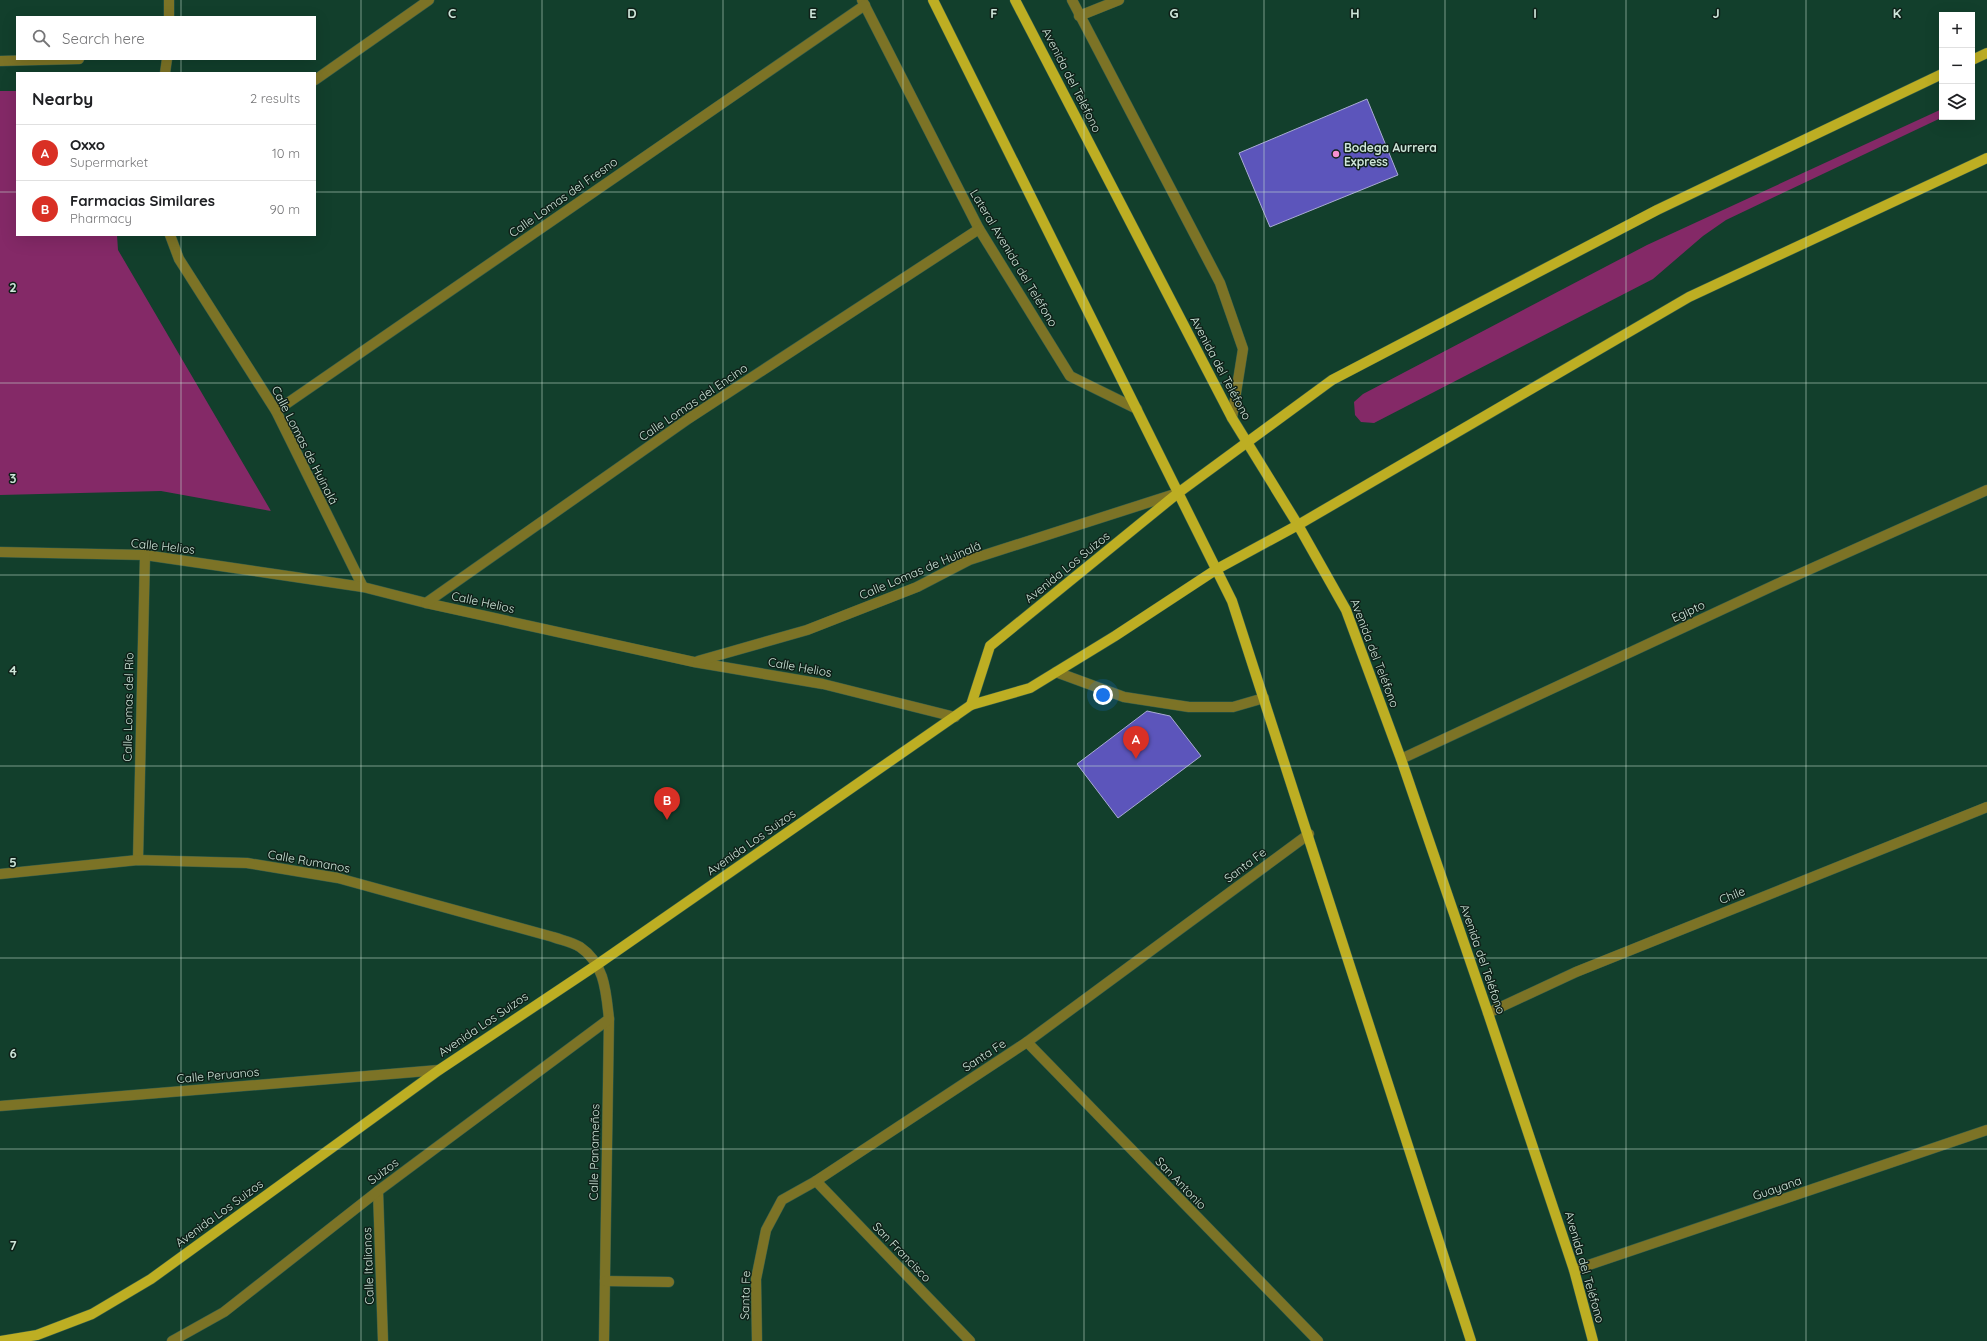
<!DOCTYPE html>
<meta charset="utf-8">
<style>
:root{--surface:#fff;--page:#f2f2f2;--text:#202124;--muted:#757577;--line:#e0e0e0;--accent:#d93025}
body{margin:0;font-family:Quicksand,sans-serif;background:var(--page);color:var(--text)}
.controls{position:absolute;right:12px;top:12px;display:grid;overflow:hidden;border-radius:0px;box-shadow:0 4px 16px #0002}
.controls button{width:36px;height:36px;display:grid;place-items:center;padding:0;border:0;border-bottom:1px solid var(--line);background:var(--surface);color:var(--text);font:20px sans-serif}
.you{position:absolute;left:1103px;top:695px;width:14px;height:14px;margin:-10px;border:3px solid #fff;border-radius:50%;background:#1a73e8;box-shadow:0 0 0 6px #1a73e833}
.badge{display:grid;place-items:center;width:26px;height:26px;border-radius:50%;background:var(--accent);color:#fff;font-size:13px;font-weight:700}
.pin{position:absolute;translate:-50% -33px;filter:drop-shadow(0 1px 2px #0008)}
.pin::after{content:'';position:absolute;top:21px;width:14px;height:12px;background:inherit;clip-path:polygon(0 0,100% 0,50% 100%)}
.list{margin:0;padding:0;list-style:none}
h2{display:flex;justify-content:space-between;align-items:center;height:52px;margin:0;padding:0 16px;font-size:17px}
h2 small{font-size:13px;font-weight:400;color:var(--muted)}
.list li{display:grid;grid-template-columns:26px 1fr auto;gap:12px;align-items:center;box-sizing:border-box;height:56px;padding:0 16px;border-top:1px solid var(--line)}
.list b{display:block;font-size:15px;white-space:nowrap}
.list p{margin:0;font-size:13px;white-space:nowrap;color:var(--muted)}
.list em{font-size:13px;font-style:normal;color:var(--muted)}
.icon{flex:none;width:22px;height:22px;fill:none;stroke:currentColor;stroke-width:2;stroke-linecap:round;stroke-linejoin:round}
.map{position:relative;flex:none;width:1987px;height:1341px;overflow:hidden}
.search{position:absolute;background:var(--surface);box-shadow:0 4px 16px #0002;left:16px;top:16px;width:300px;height:44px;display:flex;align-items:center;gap:10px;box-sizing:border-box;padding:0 14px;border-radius:0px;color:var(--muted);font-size:15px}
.panel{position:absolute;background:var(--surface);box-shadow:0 4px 16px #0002;left:16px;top:72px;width:300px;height:164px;border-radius:0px}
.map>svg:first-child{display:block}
.green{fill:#842967}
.building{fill:#5c55bb;stroke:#a9abd4}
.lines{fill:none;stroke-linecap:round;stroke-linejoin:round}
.minor-casing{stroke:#345d4b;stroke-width:11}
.major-casing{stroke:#345d4b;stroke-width:11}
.minor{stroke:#7c7326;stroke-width:10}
.major{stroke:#bdae23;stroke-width:10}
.grid{fill:none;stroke:#cee5d9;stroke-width:1;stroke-opacity:0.55}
.poi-dot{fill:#f690d0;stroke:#0f2119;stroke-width:1.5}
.labels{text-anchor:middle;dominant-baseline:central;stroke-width:3;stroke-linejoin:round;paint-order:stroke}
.street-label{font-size:12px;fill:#cee5d9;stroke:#0f2119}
.poi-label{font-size:12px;font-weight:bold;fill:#cee5d9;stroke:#0f2119;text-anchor:start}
.grid-label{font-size:13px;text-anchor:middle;font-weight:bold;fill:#cee5d9;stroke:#0f2119;stroke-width:3;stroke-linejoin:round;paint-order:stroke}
</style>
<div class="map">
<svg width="1987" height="1341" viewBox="0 0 1987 1341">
<rect width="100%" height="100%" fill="#123f2c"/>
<!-- green -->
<g class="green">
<path d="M0,91H17V235H117L118,250L271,511L161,491L0,495Z"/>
<path d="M1942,109L1943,117L1726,220L1703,236L1653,279L1374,423L1361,422L1355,415L1354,402L1363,394L1647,245Z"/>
</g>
<!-- building -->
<g class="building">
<path d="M1367,99L1398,175L1270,227L1239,153Z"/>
<path d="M1147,711L1170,716L1201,756L1118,818L1077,764Z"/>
</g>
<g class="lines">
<!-- minor casing -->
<g class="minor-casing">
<g id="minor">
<path d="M862,0L979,229L1070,376L1137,409"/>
<path d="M1072,0L1220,283L1243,349L1232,418"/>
<path d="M1079,16L1119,0"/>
<path d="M169,17V0"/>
<path d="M0,61L79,59"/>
<path d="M165,73L167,59"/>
<path d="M315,80L429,0"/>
<path d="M170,235L179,259L276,411L363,587"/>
<path d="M276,411L865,5"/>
<path d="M0,552L145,555L363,587L426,603L694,662L823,684L955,717"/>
<path d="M426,603L688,419L979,229"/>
<path d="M698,661L807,630L917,587L969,560L1178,493"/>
<path d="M1056,672L1124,697L1189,707H1233L1264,698"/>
<path d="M1401,759L1777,584L1987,490"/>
<path d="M138,860L145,555"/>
<path d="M0,874L138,860L247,863L338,878L553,937C561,940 572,942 580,947C605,964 606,992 609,1019L604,1341"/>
<path d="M1488,1013L1576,972L1987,807"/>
<path d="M1027,1042L1318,1341"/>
<path d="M0,1106L439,1070"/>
<path d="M816,1181L970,1341"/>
<path d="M378,1191L383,1341"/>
<path d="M1574,1270L1987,1130"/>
<path d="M605,1281L669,1282"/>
<path d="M172,1341L224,1312L378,1191L609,1019"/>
<path d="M757,1341L756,1279L766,1230L782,1200L816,1181L1027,1042L1309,834"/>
</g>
</g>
<!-- major casing -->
<g class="major-casing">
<g id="major">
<path d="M933,0L1232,601L1471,1341"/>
<path d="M1015,0L1232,418L1298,525L1346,610L1401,759L1488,1013L1574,1270L1593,1341"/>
<path d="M1972,60L1987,53"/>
<path d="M971,705L990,646L1178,493L1332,380L1657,210L1942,74"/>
<path d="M0,1341L37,1335L92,1314L151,1279L439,1070L598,964L971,705L1030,688L1115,636L1217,569L1298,525L1689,297L1987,158"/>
</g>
</g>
<!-- minor -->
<use href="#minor" class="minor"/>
<!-- major -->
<use href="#major" class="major"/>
</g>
<!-- grid -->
<path class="grid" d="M181,0V17M361,0V1341M542,0V1341M723,0V1341M903,0V1341M1084,0V1341M1264,0V1341M1445,0V1341M1626,0V1341M1806,0V1341M181,59V73M0,192H17M315,192H1987M181,235V1341M0,383H1987M0,575H1987M0,766H1987M0,958H1987M0,1149H1987"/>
<!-- markers -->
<circle class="poi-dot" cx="1336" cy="154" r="4"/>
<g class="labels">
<!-- street labels -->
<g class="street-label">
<text transform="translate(1072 80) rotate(63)">Avenida del Teléfono</text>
<text transform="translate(563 197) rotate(-35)">Calle Lomas del Fresno</text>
<text transform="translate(1014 258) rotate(59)">Lateral Avenida del Teléfono</text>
<text transform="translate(1221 368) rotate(62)">Avenida del Teléfono</text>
<text transform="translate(693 402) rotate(-34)">Calle Lomas del Encino</text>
<text transform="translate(305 445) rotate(63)">Calle Lomas de Huinalá</text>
<text transform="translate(163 546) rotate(6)">Calle Helios</text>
<text transform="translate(1067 567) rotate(-39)">Avenida Los Suizos</text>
<text transform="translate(920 570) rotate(-23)">Calle Lomas de Huinalá</text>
<text transform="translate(483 602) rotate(12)">Calle Helios</text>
<text transform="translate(1688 611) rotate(-25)">Egipto</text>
<text transform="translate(1375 653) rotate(69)">Avenida del Teléfono</text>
<text transform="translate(800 667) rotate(10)">Calle Helios</text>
<text transform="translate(128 707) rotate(-89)">Calle Lomas del Río</text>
<text transform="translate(751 842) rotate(-35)">Avenida Los Suizos</text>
<text transform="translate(309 861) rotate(10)">Calle Rumanos</text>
<text transform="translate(1245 865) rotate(-37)">Santa Fe</text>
<text transform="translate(1732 895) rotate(-22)">Chile</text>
<text transform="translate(1483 959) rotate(71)">Avenida del Teléfono</text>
<text transform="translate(483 1024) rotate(-34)">Avenida Los Suizos</text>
<text transform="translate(984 1055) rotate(-33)">Santa Fe</text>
<text transform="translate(218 1075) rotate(-5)">Calle Peruanos</text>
<text transform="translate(594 1152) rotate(-89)">Calle Panameños</text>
<text transform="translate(383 1171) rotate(-37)">Suizos</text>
<text transform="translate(1181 1183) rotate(46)">San Antonio</text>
<text transform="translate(1777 1188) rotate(-19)">Guayana</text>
<text transform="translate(219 1213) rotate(-36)">Avenida Los Suizos</text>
<text transform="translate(902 1252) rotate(46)">San Francisco</text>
<text transform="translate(368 1266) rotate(-92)">Calle Italianos</text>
<text transform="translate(1585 1267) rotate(74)">Avenida del Teléfono</text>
<text transform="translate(745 1295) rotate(-88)">Santa Fe</text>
</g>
<!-- poi labels -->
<g class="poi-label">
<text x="1344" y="147">Bodega Aurrera<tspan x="1344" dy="14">Express</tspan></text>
</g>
</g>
<g class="grid-label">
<text x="452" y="18">C</text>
<text x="632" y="18">D</text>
<text x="813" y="18">E</text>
<text x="994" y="18">F</text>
<text x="1174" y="18">G</text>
<text x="1355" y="18">H</text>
<text x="1535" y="18">I</text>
<text x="1716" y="18">J</text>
<text x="1897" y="18">K</text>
<text x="13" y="292">2</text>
<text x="13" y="483">3</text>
<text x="13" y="675">4</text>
<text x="13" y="867">5</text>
<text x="13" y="1058">6</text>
<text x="13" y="1250">7</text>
</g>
</svg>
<div class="controls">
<button>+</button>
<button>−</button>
<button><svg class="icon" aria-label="layers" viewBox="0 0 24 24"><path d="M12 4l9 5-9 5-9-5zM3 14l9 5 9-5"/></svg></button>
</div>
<div class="you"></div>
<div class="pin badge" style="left:1136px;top:759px">A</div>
<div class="pin badge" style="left:667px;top:820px">B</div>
<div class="search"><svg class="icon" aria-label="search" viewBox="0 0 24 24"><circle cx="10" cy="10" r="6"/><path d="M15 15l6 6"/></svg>Search here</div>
<section class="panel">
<h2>Nearby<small>2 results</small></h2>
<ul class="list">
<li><span class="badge">A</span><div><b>Oxxo</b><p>Supermarket</p></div><em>10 m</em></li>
<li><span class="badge">B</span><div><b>Farmacias Similares</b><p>Pharmacy</p></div><em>90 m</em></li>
</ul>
</section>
</div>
